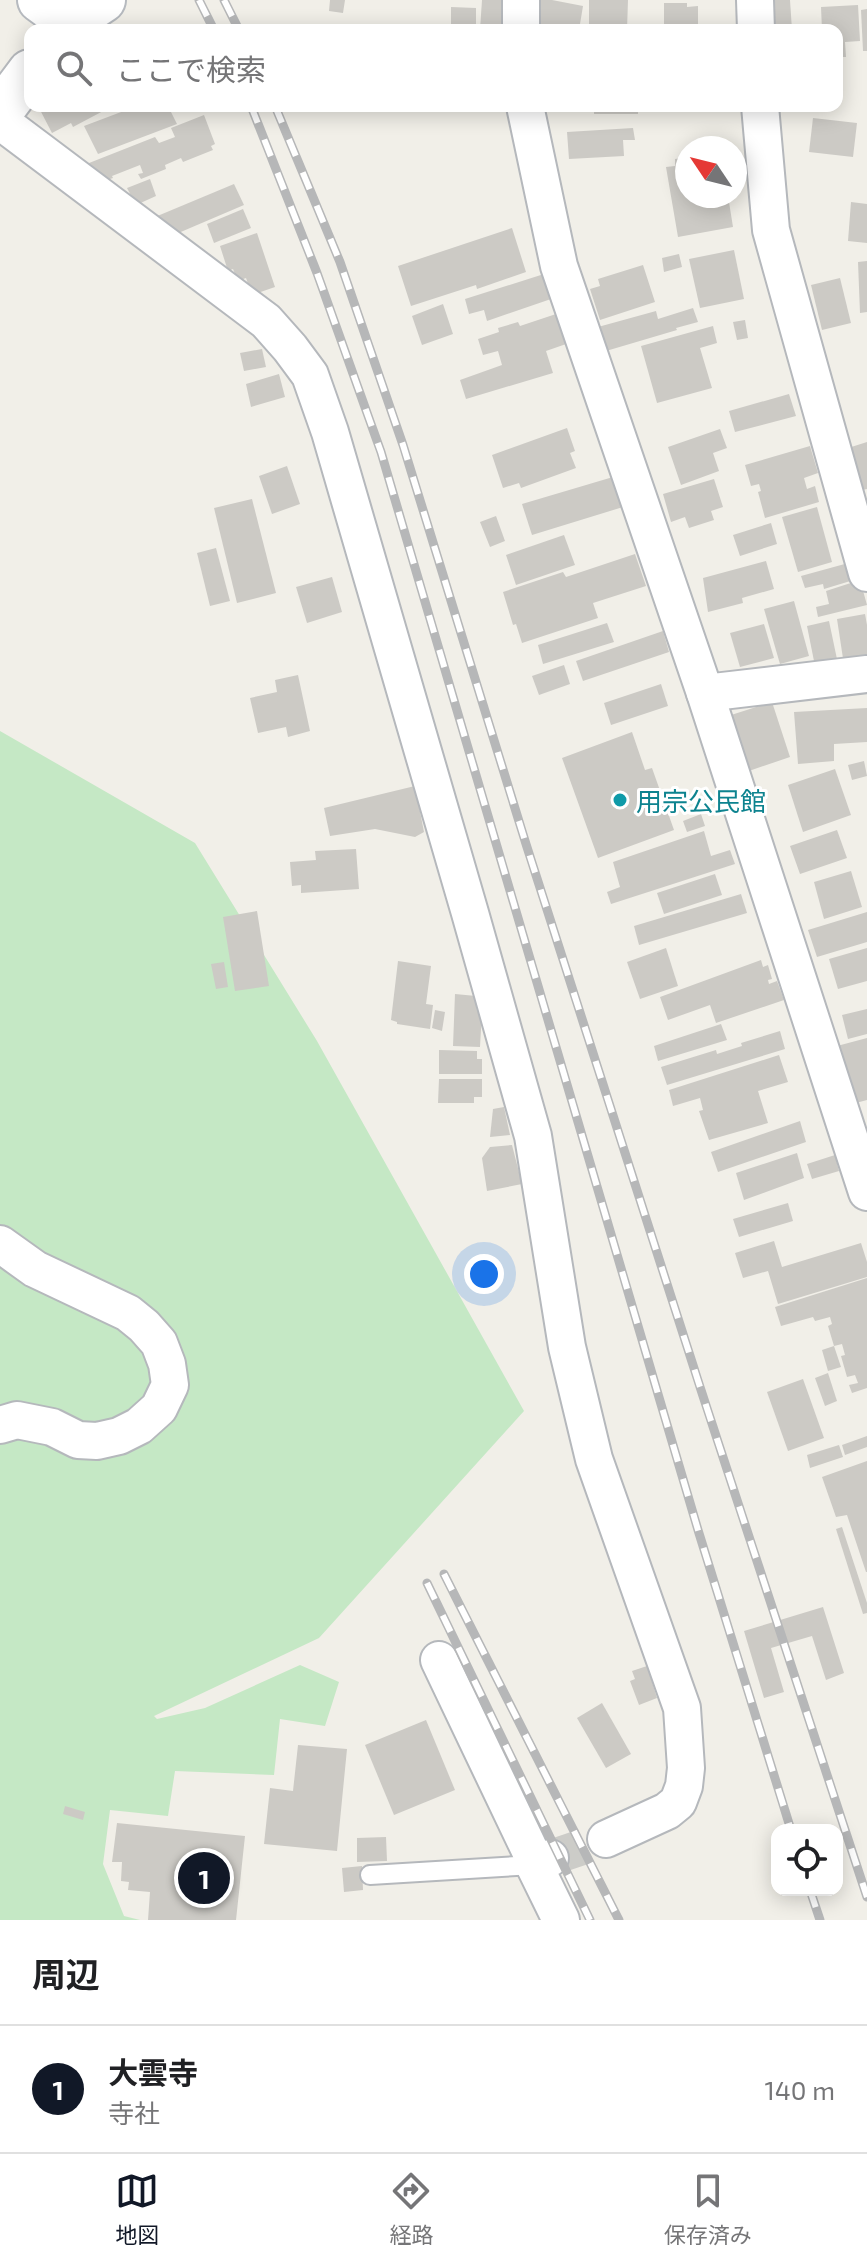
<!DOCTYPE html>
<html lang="ja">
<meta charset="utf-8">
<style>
:root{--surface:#fff;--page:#f6f6f6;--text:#202124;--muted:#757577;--line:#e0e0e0;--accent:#111827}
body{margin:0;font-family:"Exo 2","Noto Sans JP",sans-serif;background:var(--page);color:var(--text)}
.controls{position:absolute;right:24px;bottom:24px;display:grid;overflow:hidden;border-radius:16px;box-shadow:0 4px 20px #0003}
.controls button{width:72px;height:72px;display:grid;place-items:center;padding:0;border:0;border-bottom:2px solid var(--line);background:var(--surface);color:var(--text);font:40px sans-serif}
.compass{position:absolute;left:675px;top:136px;width:72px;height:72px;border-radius:50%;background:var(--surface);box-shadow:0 4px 20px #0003;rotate:305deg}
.you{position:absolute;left:484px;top:1274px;width:28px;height:28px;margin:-20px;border:6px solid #fff;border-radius:50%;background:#1a73e8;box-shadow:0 0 0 12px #1a73e833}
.badge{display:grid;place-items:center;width:52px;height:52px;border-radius:50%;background:var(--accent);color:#fff;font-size:26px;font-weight:700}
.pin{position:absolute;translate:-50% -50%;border:4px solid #fff;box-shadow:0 2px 8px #0006}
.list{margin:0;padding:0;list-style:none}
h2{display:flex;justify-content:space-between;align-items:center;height:104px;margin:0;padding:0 32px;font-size:34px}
h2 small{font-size:26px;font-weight:400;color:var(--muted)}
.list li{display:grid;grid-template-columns:52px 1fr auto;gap:24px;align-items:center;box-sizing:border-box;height:128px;padding:0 32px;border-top:2px solid var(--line)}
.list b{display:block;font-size:30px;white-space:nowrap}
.list p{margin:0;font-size:26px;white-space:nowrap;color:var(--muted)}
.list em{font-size:26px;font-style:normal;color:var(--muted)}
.icon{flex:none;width:44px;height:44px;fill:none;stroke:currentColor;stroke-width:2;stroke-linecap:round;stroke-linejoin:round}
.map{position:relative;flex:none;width:867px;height:1920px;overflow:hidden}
.search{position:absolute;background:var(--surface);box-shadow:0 4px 20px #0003;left:24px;right:24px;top:24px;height:88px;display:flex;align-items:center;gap:20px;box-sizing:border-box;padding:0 28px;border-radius:16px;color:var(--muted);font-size:30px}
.sheet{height:232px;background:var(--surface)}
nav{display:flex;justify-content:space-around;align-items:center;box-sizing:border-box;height:112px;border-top:2px solid var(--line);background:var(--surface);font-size:22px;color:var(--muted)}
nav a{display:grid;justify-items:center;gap:4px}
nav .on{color:var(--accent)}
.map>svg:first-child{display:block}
.green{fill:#c5e8c5}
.building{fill:#cccac5}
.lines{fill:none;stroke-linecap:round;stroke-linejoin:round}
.minor-tunnel{stroke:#ccccc8;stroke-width:36;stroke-dasharray:36 18;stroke-linecap:butt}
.service-casing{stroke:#b5b8bc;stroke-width:22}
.minor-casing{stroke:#b5b8bc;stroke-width:40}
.tertiary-casing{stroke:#b5b8bc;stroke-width:48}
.secondary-casing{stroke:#b6babf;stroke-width:48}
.service{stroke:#fff;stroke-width:18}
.minor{stroke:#fff;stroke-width:36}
.tertiary{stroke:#fff;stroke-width:44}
.secondary{stroke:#fff;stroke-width:44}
.rail-casing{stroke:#b6b7b8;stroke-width:9}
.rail{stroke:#fff;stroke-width:6;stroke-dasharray:18;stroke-linecap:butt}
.culture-dot{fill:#0f9aa8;stroke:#fff;stroke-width:3}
.labels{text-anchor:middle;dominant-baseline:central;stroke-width:6;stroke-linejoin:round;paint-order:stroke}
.culture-label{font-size:26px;fill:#0d838f;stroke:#fff;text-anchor:start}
</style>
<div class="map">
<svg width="867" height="1920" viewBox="0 0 867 1920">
<rect width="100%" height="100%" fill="#f1efe8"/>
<!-- green -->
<path class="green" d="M0,731L195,843L317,1041L524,1411L319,1638L154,1716L157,1719L205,1708L300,1665L339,1682L325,1726L280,1719L274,1775L175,1771L168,1816L110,1810L103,1864L124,1916L140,1920H0Z"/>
<!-- building -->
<g class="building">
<path d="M330,0H345L343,13L329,11Z"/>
<path d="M482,0H503L502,30H480Z"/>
<path d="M541,0H552L583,6L579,30H536Z"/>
<path d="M589,0H628L627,30H589Z"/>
<path d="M761,0H790L792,30H762Z"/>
<path d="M664,3H687V7L698,6V30H664Z"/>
<path d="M858,5L860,41L845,42L846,57H837V30H822L821,7Z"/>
<path d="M451,7L476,8V30H451Z"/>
<path d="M867,9V51H863L861,10Z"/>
<path d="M38,106H102L105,110L73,127L71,123L52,133Z"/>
<path d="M137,106H168L177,124L98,154L84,126Z"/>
<path d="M569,106H638V114H594V111H569Z"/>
<path d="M204,115L215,144L211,146L213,150L183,162L181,158L165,165L166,169L141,179L138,174L143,173L140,165L112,176L113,178L104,181L84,165L155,137L159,143L175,137L171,128Z"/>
<path d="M813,118L857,123L853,157L809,152Z"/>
<path d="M633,128L635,140H623L624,156L569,159L567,132Z"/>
<path d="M687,157V196H728L733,227L678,237L666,167L675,166V159Z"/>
<path d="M150,179L156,196L136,205L127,188Z"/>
<path d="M234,184L244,205L176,234L155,217Z"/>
<path d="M851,202L867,204V243L848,241Z"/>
<path d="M243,209L251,228L214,243L207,224Z"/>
<path d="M512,228L526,272L477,289L476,285L411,306L398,266Z"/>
<path d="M257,233L275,287L252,295L246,278L238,281L233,269L228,271L220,246Z"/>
<path d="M734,250L744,299L700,308L689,259Z"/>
<path d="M679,254L682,267L664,272L662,258Z"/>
<path d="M867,261V312L860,313L858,262Z"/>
<path d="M643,265L655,302L600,320L590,289L600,286L598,279Z"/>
<path d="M544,274L551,299L487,321L484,310L469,314L465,299Z"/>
<path d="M840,278L851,323L822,330L811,285Z"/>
<path d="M443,304L453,334L422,345L412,316Z"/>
<path d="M693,308L698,322L676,328L677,330L606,351L598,327L656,311L658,319Z"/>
<path d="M559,313L569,343L546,351L553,373L466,399L460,380L502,365L498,351L483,355L478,339L499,332L498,328L518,322L520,326Z"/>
<path d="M745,320L748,338L737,340L733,322Z"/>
<path d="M713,326L717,343L700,348L712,388L657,403L641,346Z"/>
<path d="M262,349L266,367L244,371L240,353Z"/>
<path d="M279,374L285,397L251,407L246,384Z"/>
<path d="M789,394L796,416L735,432L729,411Z"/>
<path d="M567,428L575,451L570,453L576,468L521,488L519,483L503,488L492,455Z"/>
<path d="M720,429L727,448L713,453L719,471L681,485L668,447Z"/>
<path d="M867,442V489L862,490L845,449Z"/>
<path d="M810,446L818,473L804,478L807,489L815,486L819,502L765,518L758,492L761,491L759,484L751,486L745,465Z"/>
<path d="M287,466L300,504L272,514L259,476Z"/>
<path d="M613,477L623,507L532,535L522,504Z"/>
<path d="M714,479L723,507L711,511L714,520L689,528L685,517L671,522L663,494Z"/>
<path d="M252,499L276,593L237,603L214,508Z"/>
<path d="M817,507L832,562L798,572L782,517Z"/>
<path d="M496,516L505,541L490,547L480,522Z"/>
<path d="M771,523L777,544L740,556L733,535Z"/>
<path d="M564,535L575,565L516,585L506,555Z"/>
<path d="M216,548L230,601L210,606L197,553Z"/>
<path d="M635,554L646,586L593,603L598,618L522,643L516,624L513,625L503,592L563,572L566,577Z"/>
<path d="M766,561L774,589L742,598L743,603L708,612L703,578Z"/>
<path d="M852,562L857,579L824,589L823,584L805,588L801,576Z"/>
<path d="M332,577L342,612L307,623L296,587Z"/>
<path d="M860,580L867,605L818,617L816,607L829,604L826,591Z"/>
<path d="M794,601L809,656L780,664L764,609Z"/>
<path d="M865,614L867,625V663L844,665L837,619Z"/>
<path d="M829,621L838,664L816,671L807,626Z"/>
<path d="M607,623L614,642L543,664L538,645Z"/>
<path d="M764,624L774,658L740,667L730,633Z"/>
<path d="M663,631L669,652L583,681L576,661Z"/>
<path d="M564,665L570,684L539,695L532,676Z"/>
<path d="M298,675L310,731L288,737L286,727L258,733L250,698L277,692L275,680Z"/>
<path d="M661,684L668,706L611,725L604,703Z"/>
<path d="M772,702L790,757L746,772L728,716Z"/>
<path d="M867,708V742L834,744V761L798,764L794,712Z"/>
<path d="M632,732L645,770L652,768L674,830L598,858L562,758Z"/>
<path d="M864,761L867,776L852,780L848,765Z"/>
<path d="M835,769L851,815L803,832L788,785Z"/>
<path d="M415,786L424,832L415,837L375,829L330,836L324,808Z"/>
<path d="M701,814L705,826L687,832L683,821Z"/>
<path d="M837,830L847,858L800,874L790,846Z"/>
<path d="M704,831L711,856L730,850L735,864L611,904L607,892L620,887L613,862Z"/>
<path d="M356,849L359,889L301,893V885L292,886L290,862L316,860L315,851Z"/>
<path d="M851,871L862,907L824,919L814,882Z"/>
<path d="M715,874L722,895L664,914L657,893Z"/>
<path d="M741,894L747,913L639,945L634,926Z"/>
<path d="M257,911L269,986L235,991L223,917Z"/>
<path d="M867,912V942L817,957L808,930Z"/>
<path d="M666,948L678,986L640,999L627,962Z"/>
<path d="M867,948V981L838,989L829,959Z"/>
<path d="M761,960L763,967L768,965L772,979L768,980L769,984L777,981L784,1000L716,1023L710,1005L668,1020L660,997Z"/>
<path d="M398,961L431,966L426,1004L433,1005L430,1029L397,1024V1022L391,1020Z"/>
<path d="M224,962L228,987L216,989L211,964Z"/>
<path d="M455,994L476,996L477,1012H482L480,1047L453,1046Z"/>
<path d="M867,1009V1034L848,1039L842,1015Z"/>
<path d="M435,1010L445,1012L442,1031L432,1028Z"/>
<path d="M721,1024L727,1040L658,1061L654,1046Z"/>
<path d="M780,1031L785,1049L667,1085L661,1067L716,1050L717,1054L742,1046L741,1043Z"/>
<path d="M867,1038V1100L852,1104L837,1046Z"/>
<path d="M439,1050L477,1051V1059H482V1074H439Z"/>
<path d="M779,1055L788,1082L758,1091L768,1123L709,1140L699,1111L703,1110L700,1098L673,1106L669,1090Z"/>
<path d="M439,1079H482V1097H474V1103H438Z"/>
<path d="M504,1107L510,1135L490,1137L493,1109Z"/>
<path d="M800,1121L806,1142L718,1172L711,1152Z"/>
<path d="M512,1145L522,1184L487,1191L482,1158L490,1147Z"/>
<path d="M797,1153L804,1178L744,1200L736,1173Z"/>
<path d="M835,1155L839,1171L812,1179L807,1164Z"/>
<path d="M788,1203L793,1221L739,1237L733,1219Z"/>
<path d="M774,1241L782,1267L861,1243L867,1262V1277L778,1304L768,1271L743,1278L735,1253Z"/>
<path d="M867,1278V1388L852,1393L849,1385L858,1383L855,1375L847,1377L841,1356L845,1355L842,1344L834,1346L828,1326L832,1324L830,1317L815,1321L813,1317L781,1326L775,1307Z"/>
<path d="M834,1346L841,1367L828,1371L822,1350Z"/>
<path d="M828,1373L837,1401L825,1406L815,1378Z"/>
<path d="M803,1379L824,1438L788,1451L767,1392Z"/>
<path d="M867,1436V1447L845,1455L842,1445Z"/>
<path d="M839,1445L843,1457L810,1468L807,1455Z"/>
<path d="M867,1461V1572H866L847,1515L836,1517L822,1477Z"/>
<path d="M842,1527L867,1603V1613L863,1614L836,1529Z"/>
<path d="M823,1607L844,1673L826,1680L812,1636L771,1648L784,1692L764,1698L744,1631Z"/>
<path d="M647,1666L657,1698L639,1705L630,1681L635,1679L632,1671Z"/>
<path d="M602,1703L631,1754L606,1768L577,1718Z"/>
<path d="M426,1720L455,1790L394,1815L365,1745Z"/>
<path d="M298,1745L347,1749L337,1851L264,1844L270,1788L293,1791Z"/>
<path d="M65,1806L85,1812L83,1820L63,1814Z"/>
<path d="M117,1823L245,1836L236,1920H148L150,1892L128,1890L129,1882L121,1881L122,1862H112Z"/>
<path d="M386,1837L387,1861L357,1862V1838Z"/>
<path d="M362,1866L363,1890L344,1892L342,1868Z"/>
</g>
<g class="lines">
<!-- minor-tunnel -->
<path class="minor-tunnel" d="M550,1858L606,1839"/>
<!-- service casing -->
<g class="service-casing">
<path id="service" d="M370,1875L534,1865"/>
</g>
<!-- minor casing -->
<g class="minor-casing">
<g id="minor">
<path d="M755,0L756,30"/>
<path d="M521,30V0"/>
<path d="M525,106L559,266L705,693L867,1192"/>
<path d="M760,106L771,230L867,573"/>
<path d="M0,121L266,321L290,348L310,375L330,432L470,913L533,1136L567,1347L594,1459L682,1708L686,1768L684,1786L678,1802L667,1811L606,1839"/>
<path d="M705,693L867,674"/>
<path d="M0,1244L35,1269L128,1313L144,1326L159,1343L167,1364L170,1385L159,1408L139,1426L119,1436L97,1441L78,1440L52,1427L17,1420L0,1425"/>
<path d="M439,1660L535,1861L534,1865"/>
<path d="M550,1858L534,1865L561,1920"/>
</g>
</g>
<!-- tertiary casing -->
<g class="tertiary-casing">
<path id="tertiary" d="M0,112L30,72"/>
</g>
<!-- secondary casing -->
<g class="secondary-casing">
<path id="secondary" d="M40,0L70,22L103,0"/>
</g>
<!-- service -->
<use href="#service" class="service"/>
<!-- minor -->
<use href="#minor" class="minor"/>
<!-- tertiary -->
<use href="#tertiary" class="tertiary"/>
<!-- secondary -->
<use href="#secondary" class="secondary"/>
<!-- rail casing -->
<g class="rail-casing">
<g id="rail">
<path d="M199,0L214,30"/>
<path d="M224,0L239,30"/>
<path d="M251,106L317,273L381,452L698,1530L791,1830"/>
<path d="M275,106L340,262L403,445L526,844L701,1390L867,1897"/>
<path d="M444,1574L619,1920"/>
<path d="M427,1583L590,1920"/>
<path d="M810,1890L820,1920"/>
</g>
</g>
<!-- rail -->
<use href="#rail" class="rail"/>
</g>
<!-- markers -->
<circle class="culture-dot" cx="620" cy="800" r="8"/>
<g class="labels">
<!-- culture labels -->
<g class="culture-label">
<text x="636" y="800">用宗公民館</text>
</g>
</g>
</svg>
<div class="controls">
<button><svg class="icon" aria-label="locate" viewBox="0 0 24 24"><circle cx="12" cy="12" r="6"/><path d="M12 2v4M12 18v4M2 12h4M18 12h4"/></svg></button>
</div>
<svg class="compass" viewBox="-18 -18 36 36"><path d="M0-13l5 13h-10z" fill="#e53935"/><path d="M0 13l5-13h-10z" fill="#757577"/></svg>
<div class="you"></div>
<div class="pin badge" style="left:204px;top:1878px">1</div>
<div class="search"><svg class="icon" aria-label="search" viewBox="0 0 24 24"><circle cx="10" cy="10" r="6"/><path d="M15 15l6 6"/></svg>ここで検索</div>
</div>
<section class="sheet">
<h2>周辺<small></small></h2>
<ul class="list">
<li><span class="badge">1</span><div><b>大雲寺</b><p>寺社</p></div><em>140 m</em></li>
</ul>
</section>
<nav>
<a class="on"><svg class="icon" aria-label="map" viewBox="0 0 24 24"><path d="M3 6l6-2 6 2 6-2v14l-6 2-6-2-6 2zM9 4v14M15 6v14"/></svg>地図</a>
<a><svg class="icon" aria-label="directions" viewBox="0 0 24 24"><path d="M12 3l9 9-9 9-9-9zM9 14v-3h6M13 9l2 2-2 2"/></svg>経路</a>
<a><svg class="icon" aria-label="saved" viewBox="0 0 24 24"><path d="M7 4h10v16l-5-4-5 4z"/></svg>保存済み</a>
</nav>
